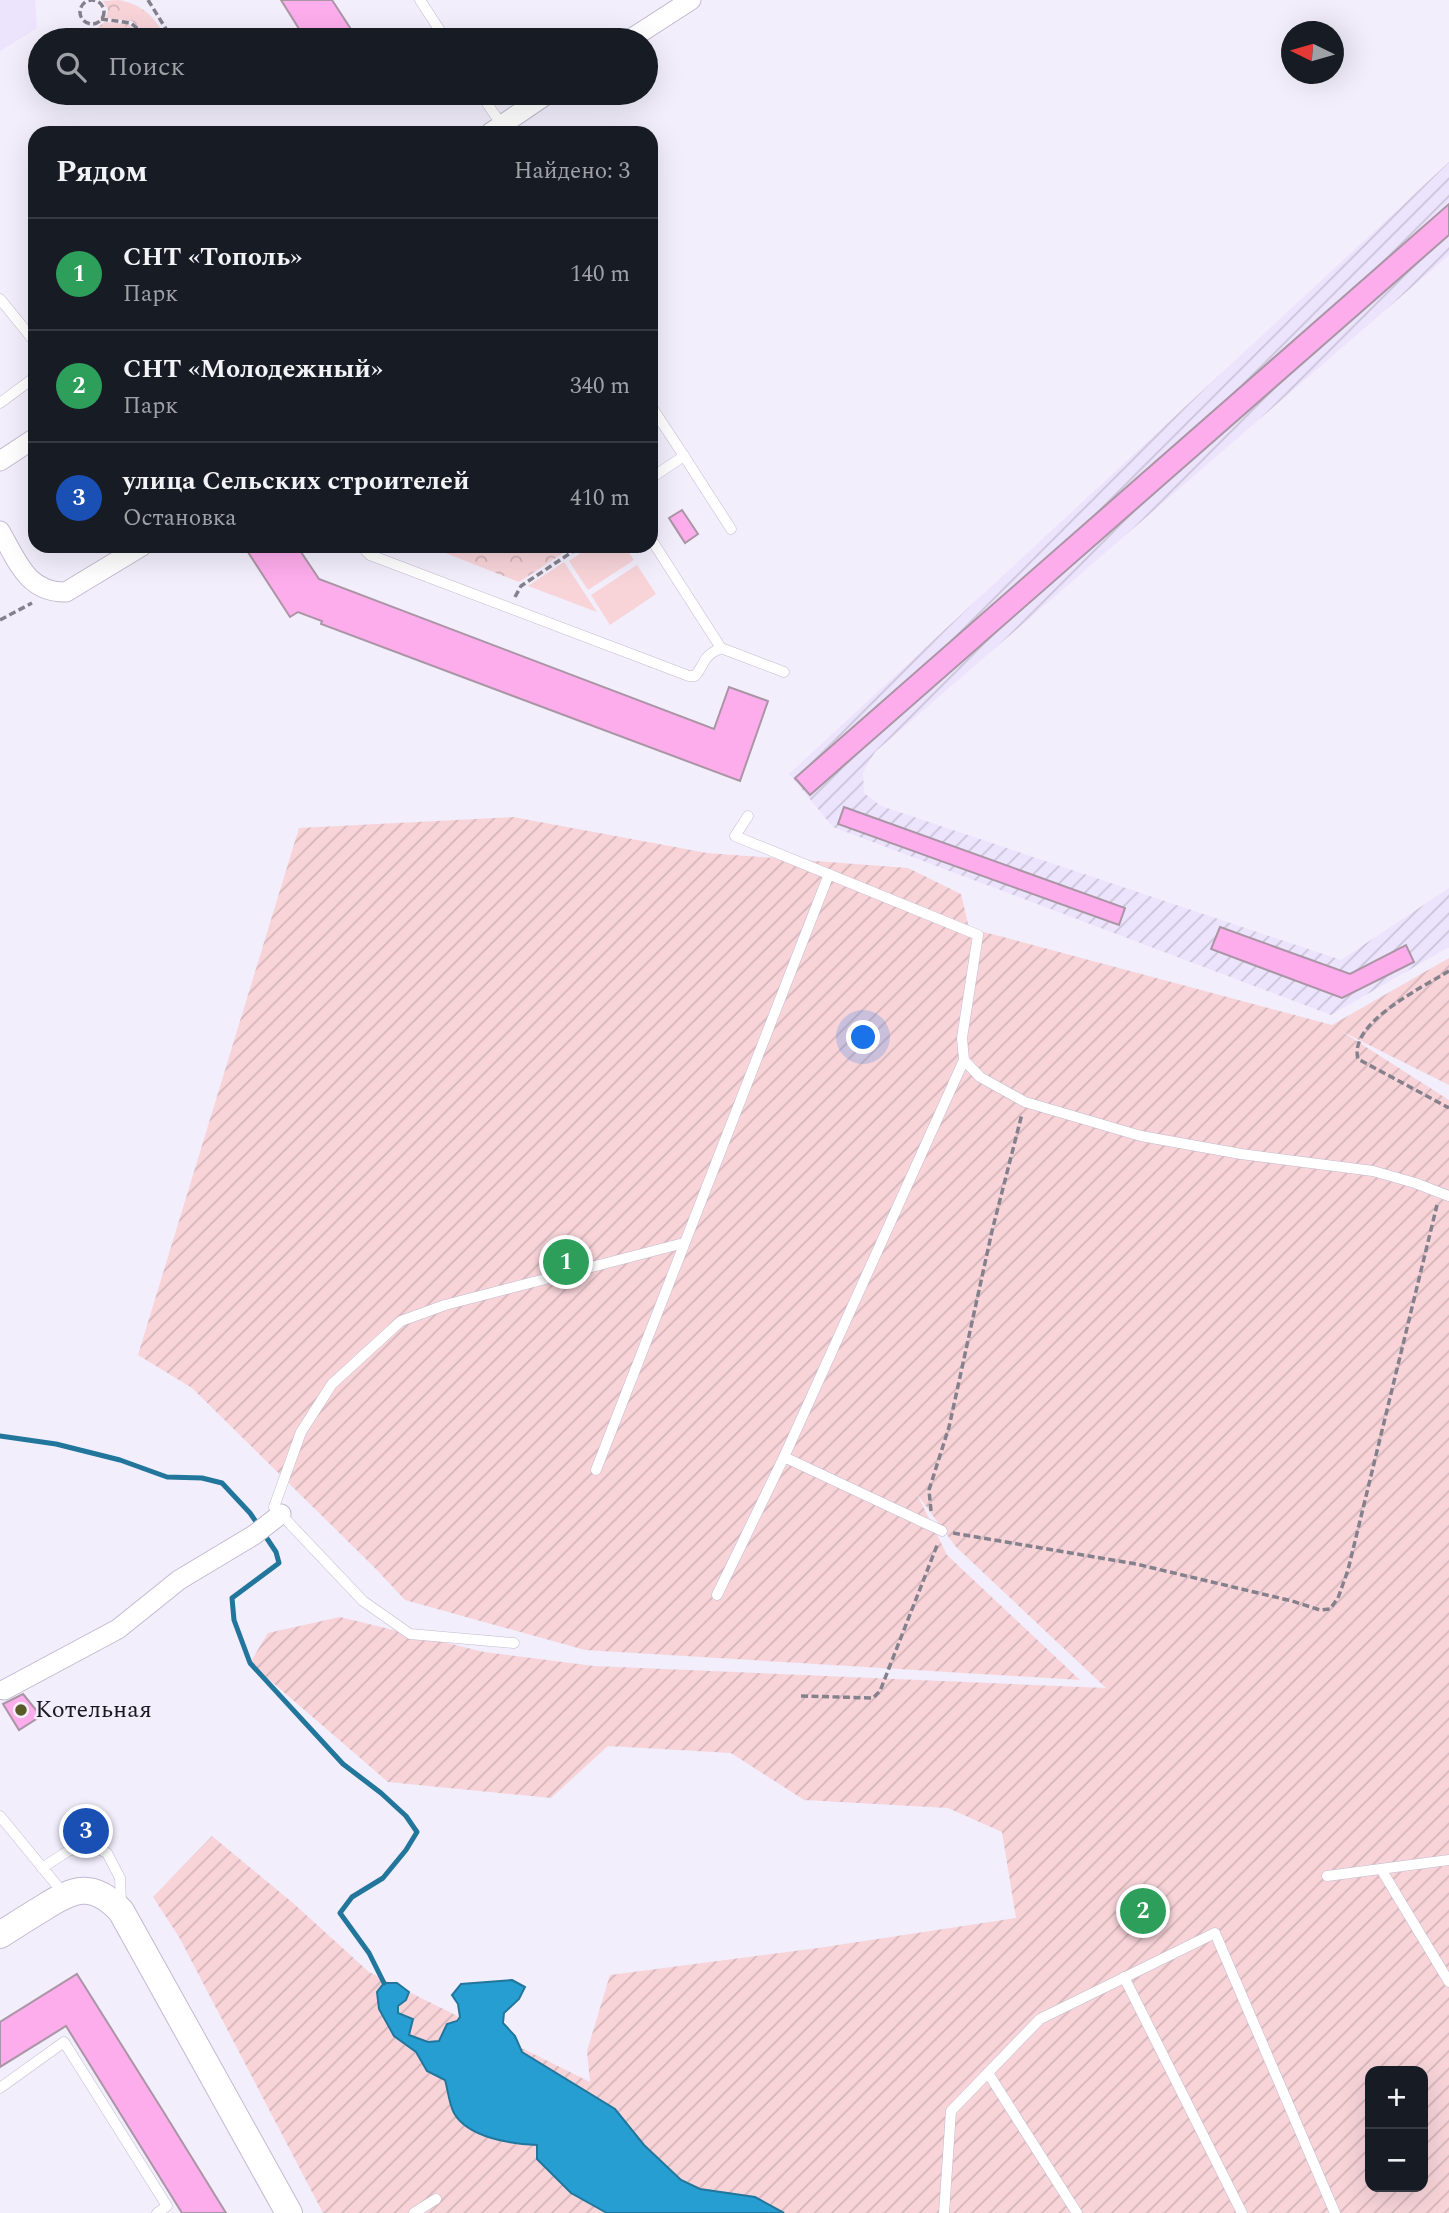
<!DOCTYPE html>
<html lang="ru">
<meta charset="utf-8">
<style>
:root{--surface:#171b24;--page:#242831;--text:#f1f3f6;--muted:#9ea1a6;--line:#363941;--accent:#acae99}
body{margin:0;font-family:Spectral,serif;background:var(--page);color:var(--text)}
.controls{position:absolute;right:21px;bottom:21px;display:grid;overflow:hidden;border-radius:14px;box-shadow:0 7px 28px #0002}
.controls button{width:63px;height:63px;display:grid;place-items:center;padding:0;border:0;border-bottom:2px solid var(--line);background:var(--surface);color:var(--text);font:35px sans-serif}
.compass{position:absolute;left:1281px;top:21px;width:63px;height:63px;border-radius:50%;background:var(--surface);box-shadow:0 7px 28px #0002;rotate:275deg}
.you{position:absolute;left:864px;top:1038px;width:24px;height:24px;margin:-18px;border:5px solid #fff;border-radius:50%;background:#1a73e8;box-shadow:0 0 0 10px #1a73e833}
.badge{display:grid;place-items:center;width:46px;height:46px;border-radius:50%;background:var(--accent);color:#fff;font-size:23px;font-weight:700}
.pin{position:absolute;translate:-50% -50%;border:4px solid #fff;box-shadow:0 2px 7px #0006}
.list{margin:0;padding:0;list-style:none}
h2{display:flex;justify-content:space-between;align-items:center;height:91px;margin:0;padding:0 28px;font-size:30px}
h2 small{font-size:23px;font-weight:400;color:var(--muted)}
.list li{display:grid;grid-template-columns:46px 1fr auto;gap:21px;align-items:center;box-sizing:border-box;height:112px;padding:0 28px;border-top:2px solid var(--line)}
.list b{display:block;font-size:26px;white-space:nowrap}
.list p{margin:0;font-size:23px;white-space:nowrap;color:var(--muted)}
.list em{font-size:23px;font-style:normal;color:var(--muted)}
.icon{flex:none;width:38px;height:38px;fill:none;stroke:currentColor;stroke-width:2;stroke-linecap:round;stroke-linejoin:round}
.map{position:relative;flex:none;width:1449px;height:2213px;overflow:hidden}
.search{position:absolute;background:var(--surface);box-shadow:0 7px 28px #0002;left:28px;top:28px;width:630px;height:77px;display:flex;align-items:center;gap:18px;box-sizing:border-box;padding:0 24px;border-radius:38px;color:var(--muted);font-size:26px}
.panel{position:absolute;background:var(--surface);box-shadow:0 7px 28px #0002;left:28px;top:126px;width:630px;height:427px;border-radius:21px}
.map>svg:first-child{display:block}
.built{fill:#ece4fc}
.industrial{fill:url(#industrial-furrows)}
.grass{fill:#f8d4d9}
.park{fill:url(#park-crowns)}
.garden{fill:url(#garden-furrows);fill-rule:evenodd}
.water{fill:#269ed1;stroke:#22769c;stroke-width:2}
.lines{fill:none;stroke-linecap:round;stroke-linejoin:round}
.stream{stroke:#22769c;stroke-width:5}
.building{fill:#fdacec;stroke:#aa95a5;stroke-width:2}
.lane-casing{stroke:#c2bad1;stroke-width:11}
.street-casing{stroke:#c2bad1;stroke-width:21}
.secondary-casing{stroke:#c2bad1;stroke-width:28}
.path{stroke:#85818c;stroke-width:3.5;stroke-dasharray:7 3.5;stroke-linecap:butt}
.lane{stroke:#fff;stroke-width:10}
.street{stroke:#fff;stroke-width:19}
.secondary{stroke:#fff;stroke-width:26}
.poi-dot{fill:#585a27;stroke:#f2eefc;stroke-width:2.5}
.labels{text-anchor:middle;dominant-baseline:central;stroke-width:5;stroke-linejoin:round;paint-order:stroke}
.poi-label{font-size:24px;fill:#1a171f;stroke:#f2eefc;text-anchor:start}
</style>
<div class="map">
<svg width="1449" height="2213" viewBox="0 0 1449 2213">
<defs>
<pattern id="industrial-furrows" width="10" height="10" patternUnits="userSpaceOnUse" patternTransform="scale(1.75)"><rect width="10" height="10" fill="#ece4fc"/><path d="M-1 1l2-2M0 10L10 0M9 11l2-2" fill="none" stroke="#cac3d8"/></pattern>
<pattern id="park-crowns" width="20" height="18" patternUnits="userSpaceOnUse" patternTransform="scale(1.75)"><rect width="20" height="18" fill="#f8d4d9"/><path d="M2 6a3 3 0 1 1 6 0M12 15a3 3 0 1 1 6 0" fill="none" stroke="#d4b5ba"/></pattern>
<pattern id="garden-furrows" width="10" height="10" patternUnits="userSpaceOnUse" patternTransform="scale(1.75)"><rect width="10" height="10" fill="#f8d4d9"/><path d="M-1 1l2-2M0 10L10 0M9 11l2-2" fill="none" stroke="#d4b5ba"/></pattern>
</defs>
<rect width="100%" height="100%" fill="#f2eefc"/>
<!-- built -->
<path class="built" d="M0,0H35L37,28L0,51Z"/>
<!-- industrial -->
<path class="industrial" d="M1449,162V255L875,752L863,772L864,793L881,806L1341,960L1449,888V947L1331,1015L833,827L789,774Z"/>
<!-- grass -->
<g class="grass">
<path d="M591,546H625L634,560L588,590L569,561Z"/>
<path d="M564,562L597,612L528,586Z"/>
<path d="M637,565L656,594L610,625L591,595Z"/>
</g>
<!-- park -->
<g class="park">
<path d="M119,0C142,5 152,14 164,34L159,40H154L132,21L106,18L108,10L103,1Z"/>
<path d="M105,22L128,24L149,40H115L99,37L98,27Z"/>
<path d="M428,546H574L519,582Z"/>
</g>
<!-- garden -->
<path class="garden" d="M513,817L707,853L908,868L961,894L969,928L1332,1025L1449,958V1085L1341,1031L1449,1100V2213H323L179,1937L153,1897L212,1836L293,1903L369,1972L590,2082L587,2051L610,1975L818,1948L1016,1918L1002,1832L948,1808L804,1800L731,1753L608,1746L551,1798L388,1782L250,1663L268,1633L340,1617L484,1652L594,1666L1106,1688L956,1547L917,1494L947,1555L1080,1680L585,1650L405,1600L376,1569L192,1388L138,1355L299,828ZM1370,2071H1423V2187H1370Z"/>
<!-- water -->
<path class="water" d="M512,1980L525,1987L519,1999L504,2013L503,2023L515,2036L522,2052L615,2109L644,2145L681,2180L700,2189L755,2197L784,2213H607L571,2193L537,2159V2145C512,2144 468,2138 454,2113C449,2104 448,2090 445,2080L427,2071L416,2052L394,2036L379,2009L377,1992L384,1983H397L409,1992L406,2000L398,2006V2013L413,2019L409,2035L428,2042L439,2041L447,2024L457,2021L460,2017L458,2004L452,1995L461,1984Z"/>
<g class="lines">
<!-- stream -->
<g class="stream">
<path d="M0,1436L56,1444L120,1460L167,1477L202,1478L222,1483L250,1513L259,1526"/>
<path d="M264,1534L276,1552L279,1563L232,1598L234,1620L250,1663L343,1764L381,1793L406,1816L417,1832L406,1850L383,1878L352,1897L340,1913L369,1953L384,1983"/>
</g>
</g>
<!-- building -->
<g class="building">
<path d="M281,0H332L358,40H306Z"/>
<path d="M1449,204V235L810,795L795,778Z"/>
<path d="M682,510L698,534L685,543L669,518Z"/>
<path d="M244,546H297L319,579L714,729L729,687L768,701L740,781L321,624L322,621L298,612L290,617Z"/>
<path d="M844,807L1125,908L1119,925L838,824Z"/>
<path d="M1220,927L1350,974L1406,945L1414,962L1342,998L1211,949Z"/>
<path d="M23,1694L41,1716L19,1730L3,1704Z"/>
<path d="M77,1974L163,2111L226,2213H182L66,2026L0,2067V2022Z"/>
</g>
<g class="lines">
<!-- lane casing -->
<g class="lane-casing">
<g id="lane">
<path d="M420,0L446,40"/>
<path d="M480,93L501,124"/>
<path d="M0,299L35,342"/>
<path d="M0,403L35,377"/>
<path d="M651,406L684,456L651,478"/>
<path d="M684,456L731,529"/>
<path d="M651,539L721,648L784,672"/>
<path d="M366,546V551L370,555L689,676H695C707,662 700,658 721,648"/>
<path d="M748,816L735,836L978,935L962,1038L964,1060L980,1077L1025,1102L1141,1136L1241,1154L1373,1171L1415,1183L1449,1196"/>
<path d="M784,1457L942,1531"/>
<path d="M596,1470L829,874"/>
<path d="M717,1595L784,1457L964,1060"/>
<path d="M514,1643L410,1634L363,1601L274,1507L301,1432L332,1384L401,1321L445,1305L684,1243"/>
<path d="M0,1816L64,1894"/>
<path d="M42,1868L68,1851L90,1845L107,1853L120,1878L121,1903"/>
<path d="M1381,1869L1449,1982"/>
<path d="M1327,1876L1449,1860"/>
<path d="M1124,1977L1242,2213"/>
<path d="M988,2073L1077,2213"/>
<path d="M0,2088L64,2042L167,2206L157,2213"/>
<path d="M414,2213L436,2199"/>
<path d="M944,2213L951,2111L1040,2019L1215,1933L1335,2213"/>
</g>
</g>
<!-- street casing -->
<g class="street-casing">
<g id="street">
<path d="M629,40L691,0"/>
<path d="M490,133L549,93"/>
<path d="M0,461L35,438"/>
<path d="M0,531C17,560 27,593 66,592L142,546"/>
<path d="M4,1690L118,1629L179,1580L254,1535L281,1514"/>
</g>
</g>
<!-- secondary casing -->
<g class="secondary-casing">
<path id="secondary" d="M0,1935C14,1926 28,1917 43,1908C74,1888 93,1881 121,1911L289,2213"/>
</g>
<!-- path -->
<g class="path">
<path d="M148,0L166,29"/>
<circle cx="92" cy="12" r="12"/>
<path d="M101,19L131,23L151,40"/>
<path d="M316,546L324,551H354"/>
<path d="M515,597L521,586L581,546"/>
<path d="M0,620L32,603"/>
<path d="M1449,971C1423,987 1348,1023 1358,1059L1449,1108"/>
<path d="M931,1511L929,1490L949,1427L992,1231L1022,1114"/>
<path d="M953,1533L1136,1564L1292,1601L1320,1610L1330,1609L1338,1598L1348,1570L1437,1205"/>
<path d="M801,1696L873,1698L880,1691L938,1543"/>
</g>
<!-- lane -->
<use href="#lane" class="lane"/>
<!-- street -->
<use href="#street" class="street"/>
<!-- secondary -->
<use href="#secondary" class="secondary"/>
</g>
<!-- markers -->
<circle class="poi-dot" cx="21" cy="1710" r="7"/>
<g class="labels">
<!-- poi labels -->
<g class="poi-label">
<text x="35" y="1710">Котельная</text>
</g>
</g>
</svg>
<div class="controls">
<button>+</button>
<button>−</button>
</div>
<svg class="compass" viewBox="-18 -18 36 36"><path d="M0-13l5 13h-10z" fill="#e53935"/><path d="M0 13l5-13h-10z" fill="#9ea1a6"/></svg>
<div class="you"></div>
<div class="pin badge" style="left:566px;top:1262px;background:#2e9e5b">1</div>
<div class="pin badge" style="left:1143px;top:1911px;background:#2e9e5b">2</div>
<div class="pin badge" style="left:86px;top:1831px;background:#1a4fb4">3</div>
<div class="search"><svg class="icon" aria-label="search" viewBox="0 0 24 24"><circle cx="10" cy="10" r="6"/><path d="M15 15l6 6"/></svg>Поиск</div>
<section class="panel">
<h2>Рядом<small>Найдено: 3</small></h2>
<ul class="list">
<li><span class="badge" style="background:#2e9e5b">1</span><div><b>СНТ «Тополь»</b><p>Парк</p></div><em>140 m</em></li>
<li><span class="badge" style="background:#2e9e5b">2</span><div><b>СНТ «Молодежный»</b><p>Парк</p></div><em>340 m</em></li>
<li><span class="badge" style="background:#1a4fb4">3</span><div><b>улица Сельских строителей</b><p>Остановка</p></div><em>410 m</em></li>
</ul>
</section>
</div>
